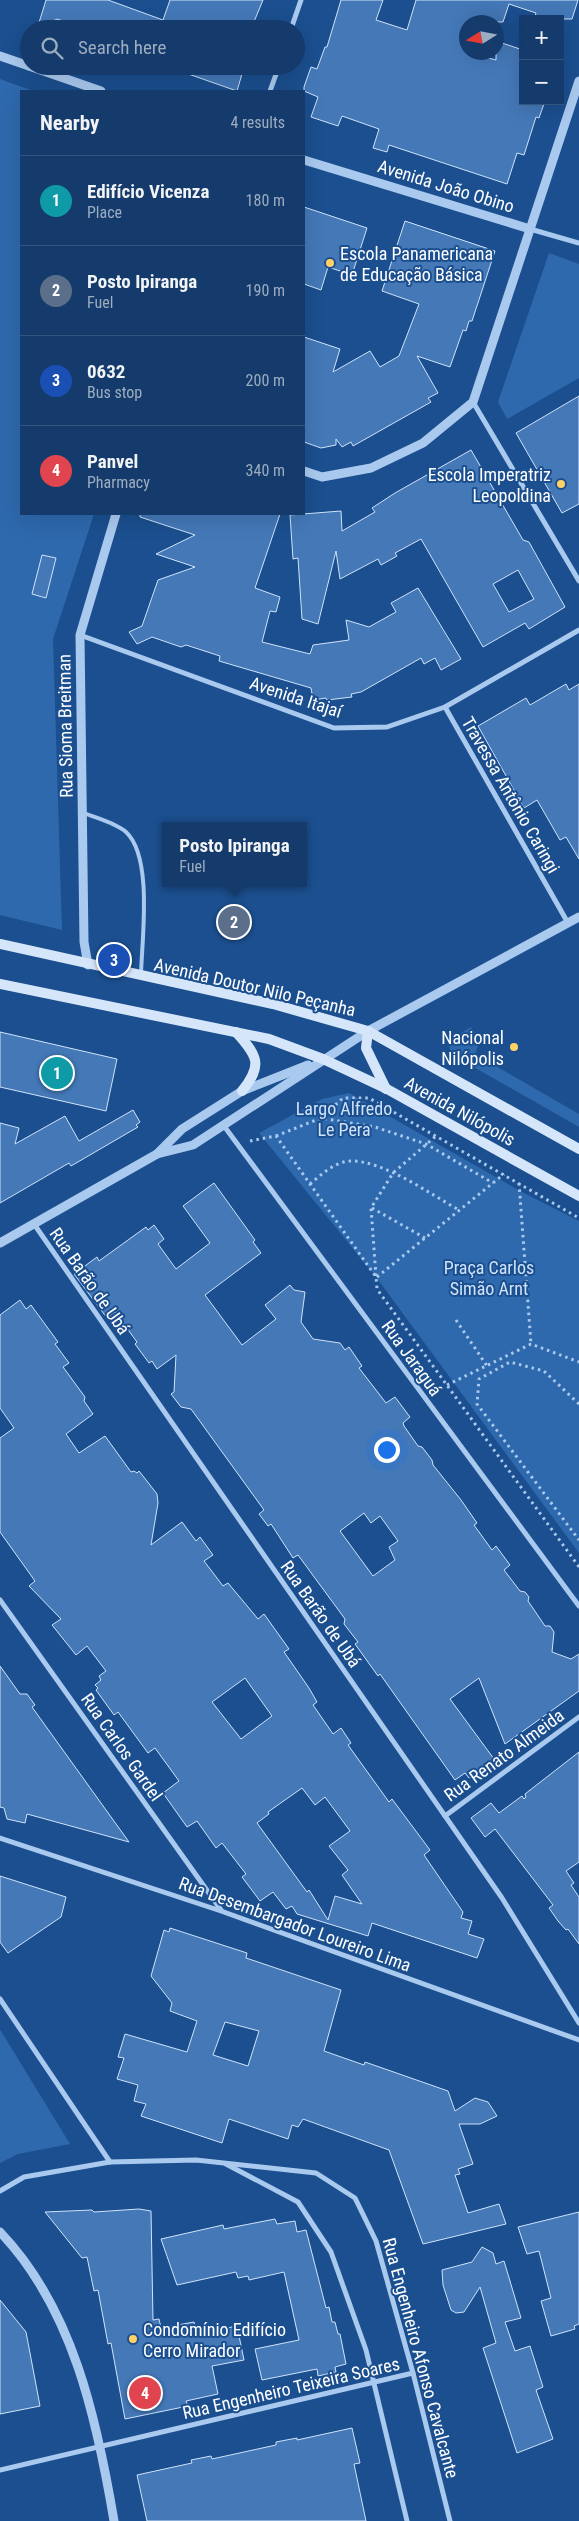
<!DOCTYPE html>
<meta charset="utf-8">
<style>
:root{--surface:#143b6b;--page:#214673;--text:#f1f3f6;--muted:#9dadc1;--line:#33557e;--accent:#ffd166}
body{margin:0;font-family:"Roboto Condensed",sans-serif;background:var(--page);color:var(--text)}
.controls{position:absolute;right:15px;top:15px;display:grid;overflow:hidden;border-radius:0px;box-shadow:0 5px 20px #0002}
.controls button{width:45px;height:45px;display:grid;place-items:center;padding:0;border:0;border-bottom:1px solid var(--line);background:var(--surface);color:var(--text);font:25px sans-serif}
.compass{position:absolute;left:459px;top:15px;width:45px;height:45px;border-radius:50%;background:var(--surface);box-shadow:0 5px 20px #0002;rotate:259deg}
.you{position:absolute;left:386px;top:1449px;width:18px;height:18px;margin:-12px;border:4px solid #fff;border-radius:50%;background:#1a73e8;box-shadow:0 0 0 8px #1a73e833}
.badge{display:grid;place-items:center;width:32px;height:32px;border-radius:50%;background:var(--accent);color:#fff;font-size:16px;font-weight:700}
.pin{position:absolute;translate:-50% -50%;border:2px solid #fff;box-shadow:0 1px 5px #0006}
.popup{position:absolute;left:162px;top:822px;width:145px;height:65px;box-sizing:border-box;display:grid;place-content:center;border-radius:0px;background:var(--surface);filter:drop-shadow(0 1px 4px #0005);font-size:16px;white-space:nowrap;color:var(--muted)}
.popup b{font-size:19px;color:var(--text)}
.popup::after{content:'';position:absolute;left:50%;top:100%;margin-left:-10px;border:10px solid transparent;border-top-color:var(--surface)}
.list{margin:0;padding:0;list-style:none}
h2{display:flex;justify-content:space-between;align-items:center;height:65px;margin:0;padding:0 20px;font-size:21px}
h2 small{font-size:16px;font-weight:400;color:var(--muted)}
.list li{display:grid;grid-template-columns:32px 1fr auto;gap:15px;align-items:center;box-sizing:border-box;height:90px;padding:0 20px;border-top:1px solid var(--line)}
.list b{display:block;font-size:19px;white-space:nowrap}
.list p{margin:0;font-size:16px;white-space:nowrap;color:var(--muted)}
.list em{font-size:16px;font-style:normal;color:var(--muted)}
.icon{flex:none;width:28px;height:28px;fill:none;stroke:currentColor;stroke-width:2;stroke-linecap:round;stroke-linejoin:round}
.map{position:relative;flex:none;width:579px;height:2521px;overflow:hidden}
.search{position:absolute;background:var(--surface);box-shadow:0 5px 20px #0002;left:20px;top:20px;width:285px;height:55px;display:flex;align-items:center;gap:12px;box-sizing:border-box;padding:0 18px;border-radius:28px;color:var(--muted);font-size:19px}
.panel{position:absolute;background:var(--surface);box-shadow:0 5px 20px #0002;left:20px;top:90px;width:285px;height:425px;border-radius:0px}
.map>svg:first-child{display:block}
.green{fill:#2e69ad}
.building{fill:#4478b7;stroke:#cfe3fa;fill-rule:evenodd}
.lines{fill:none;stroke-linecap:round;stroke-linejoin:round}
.path{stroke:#a9c9ee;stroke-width:3;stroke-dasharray:2.5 4;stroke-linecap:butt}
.service{stroke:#a9c9ee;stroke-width:4}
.minor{stroke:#a9c9ee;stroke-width:5}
.tertiary{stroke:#a9c9ee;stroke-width:9}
.secondary{stroke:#d6e6fa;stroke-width:10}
.poi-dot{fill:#ffd166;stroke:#1b4f8f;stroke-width:2}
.labels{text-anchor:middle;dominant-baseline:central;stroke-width:4;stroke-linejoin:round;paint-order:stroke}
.street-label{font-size:18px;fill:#fff;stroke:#1b4f8f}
.poi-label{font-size:18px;fill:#fff;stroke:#1b4f8f;text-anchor:start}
.park-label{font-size:18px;fill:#cfe3fa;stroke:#1b4f8f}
</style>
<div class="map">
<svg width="579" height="2521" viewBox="0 0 579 2521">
<rect width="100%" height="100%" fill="#1b4f8f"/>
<!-- green -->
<g class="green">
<path d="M0,79L33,91H21V514H94L53,639L62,930L0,915Z"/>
<path d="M549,253L579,264V378L507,419L498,402Z"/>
<path d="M471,1027L480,1041L475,1054L579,1114V1127L451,1054L448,1041Z"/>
<path d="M349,1093L520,1191L579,1221V1553L376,1277L259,1133L322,1099Z"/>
<path d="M0,2030L1,2031L70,2144L18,2154L0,2163Z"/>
</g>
<!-- building -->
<g class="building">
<path d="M46,0H108L163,20L170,0H263L251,29H88L57,19L37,29Z"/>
<path d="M341,0H383L376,20L407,30L416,0H578L572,19H534L536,13L509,4L503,22H466V52L496,60V41L523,50V101H545L539,118L536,117L524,155L517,153L507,184L389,145L387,152L373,148L379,129L342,116L338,126L311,117L318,97L304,91V87L311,67L317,69L325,47H327Z"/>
<path d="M175,66H240L238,73L242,74L237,91L174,69Z"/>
<path d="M304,207L367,228L352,275L328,267L321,290L304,284Z"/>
<path d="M405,221L495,251L472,321H469L466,331L463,330L450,367L417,356L438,393L428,398L431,402L353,446L351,442L342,447L336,439V445L321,448L304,442V337L340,349L333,372L370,351L380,367L399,356L419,304L382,291Z"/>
<path d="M579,396V504L562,513L516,433Z"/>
<path d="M471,450L523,540L529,542L565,607L529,629L525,623L483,647L421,539L395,553L397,556L381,565L378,559L340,579L336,551L318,624L302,619L298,558L293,559L290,515L341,511L342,531L375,512L372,508L395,493ZM518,570L534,599L509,612L493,584Z"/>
<path d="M140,514H280L255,588L280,597L276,612L270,611L262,642L310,654L313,645L349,640L346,620L369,627L396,612L391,603L418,588L461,659L441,670L435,658L424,664L421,658L361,692L351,694L352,697L327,700L326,698L313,700L311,688L219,661L220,656L186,645L181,647L152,637L137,644L129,632L142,626L158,580L195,567L156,554L195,535L140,517Z"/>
<path d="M42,555L56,558L46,598L32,594Z"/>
<path d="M566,684L569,690L579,684V859L566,837L560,840L537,800L524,808L478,726L526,698L530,705Z"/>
<path d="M0,1032L117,1059L106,1111L0,1087Z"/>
<path d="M133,1110L140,1122L136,1125L138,1127L71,1166L69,1163L0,1203V1123L19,1128L15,1144L65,1116L79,1141Z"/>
<path d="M214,1183L255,1240L253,1242L261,1253L205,1295L242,1345L276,1319L265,1305L290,1285L294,1290L305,1292L301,1322L313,1339L340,1343L345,1350L349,1347L362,1366L359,1368L386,1403L395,1397L410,1417L403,1423L404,1426L418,1446L422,1447L432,1460L433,1465L461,1500L477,1523L474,1525L492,1550L496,1546L510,1565L504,1570L520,1591L525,1592L529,1597L528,1601L545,1626H550L554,1632L552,1652L571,1659L579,1654V1691L505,1744L479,1678L450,1699L494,1759L469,1778L465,1773L455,1780L380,1674L378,1676L355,1644L358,1642L344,1624L345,1619L298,1555L293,1558L271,1524L268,1526L259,1514L264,1510L191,1409L181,1407L171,1394L174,1392L176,1355L157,1369L152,1361L149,1363L135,1344L137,1342L115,1312L107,1318L74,1274L97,1257L99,1261L146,1227L148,1230L154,1225L164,1239L158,1244L176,1269L210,1243L183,1206ZM364,1513L371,1523L380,1516L398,1541L389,1547L395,1560L373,1576L340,1531Z"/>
<path d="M20,1300L26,1309L31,1305L58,1342L55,1344L69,1363L63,1367L85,1397L84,1401L93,1414L66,1434L79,1453L105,1436L131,1472L134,1471L137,1473L139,1471L157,1494L158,1503L151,1545L182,1522L196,1541L200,1537L213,1555L204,1561L223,1586L228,1583L258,1619L264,1614L289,1649L284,1652L309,1688L317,1702L313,1705L333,1734L341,1728L351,1743L348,1745L389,1802L392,1799L430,1850L424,1855L463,1912L461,1918L472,1921L468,1934L484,1939L477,1958L372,1923L368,1936L297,1914L292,1906L286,1909L273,1892L260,1901L242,1877L246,1874L222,1843L216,1848L197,1821L187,1827L163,1793L179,1781L155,1748L148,1753L118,1712L114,1715L96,1690L98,1688L95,1685L101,1680L99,1676L106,1671L87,1646L76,1655L52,1625L61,1619L29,1586L35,1581L0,1532V1438L14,1428L0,1408V1315ZM245,1678L272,1716L241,1739L212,1702ZM302,1788L315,1805L325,1797L350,1831L329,1846L348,1870L342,1875L362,1904L335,1896L328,1920L309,1890L307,1892L257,1823L269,1814L268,1812Z"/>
<path d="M0,1666L20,1694H27L35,1705L32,1707L129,1842L27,1814L25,1823L7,1819L4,1808L0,1807Z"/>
<path d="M579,1752V1862L566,1871L574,1883L571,1885L579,1897V1944L568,1929L566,1930L558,1921L549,1908L553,1905L495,1829L485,1837L471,1818L491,1803L499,1813L522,1796L524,1799L526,1797L525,1794Z"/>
<path d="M0,1876L66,1897L61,1917L8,1953L0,1942Z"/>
<path d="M170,1928L247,1953L246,1958L341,1990L324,2051L364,2065L365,2062L448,2091L455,2111L475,2098L488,2102L497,2116L480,2124H459L473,2164L458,2169L460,2174L455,2175L468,2213L499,2204L506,2224L423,2244L389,2150L303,2119L298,2127L292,2125L288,2139L229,2119L222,2143L141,2116L146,2104L134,2101L138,2085L117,2079L124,2058L118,2057L125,2034L187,2052L197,2021L170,2011L172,2003L151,1976L164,1930L169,1932ZM225,2022L259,2031L248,2066L213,2055Z"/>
<path d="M139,2209L151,2211L153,2320L159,2319L161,2328L194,2322L197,2334L237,2326L244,2360L212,2366L218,2394L186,2401L188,2406L125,2419L111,2343L108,2344L98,2290L94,2291L87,2257L82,2258L45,2212L92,2210L94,2212Z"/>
<path d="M579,2212V2324L574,2326L575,2329L551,2336L541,2301L551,2298L539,2251L527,2254L518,2227Z"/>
<path d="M275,2219L277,2224L295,2221L297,2232L306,2230L326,2308L329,2307L332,2322H335L338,2334H340L346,2364L335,2367L336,2372L318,2376L317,2369L262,2380L255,2349L299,2340L284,2272L249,2280L248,2276L238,2278L236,2272L177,2285L161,2239L223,2225L224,2229Z"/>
<path d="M482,2247L493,2253L496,2264L504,2261L521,2318L505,2322L515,2351L530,2346L543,2387L536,2390L553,2439L517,2453L483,2348L496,2343L480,2287L464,2312L456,2313L451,2310L443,2285L442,2270L472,2262Z"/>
<path d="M0,2300L26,2332L40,2406L0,2414Z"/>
<path d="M352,2428L360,2463L354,2464L366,2521H147L137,2475L192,2463L191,2460L211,2456L212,2459L276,2445V2442L297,2438V2440Z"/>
</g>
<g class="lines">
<!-- path -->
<g class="path">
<path d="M321,1118L343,1098H369L579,1218"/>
<path d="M276,1136L321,1118L375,1127L426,1144L493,1183"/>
<path d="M250,1141L276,1136L376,1277L377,1289L579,1567"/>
<path d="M519,1183L531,1344"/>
<path d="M310,1184C321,1175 334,1162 350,1161C383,1160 430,1194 459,1210"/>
<path d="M372,1208L425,1238"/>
<path d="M376,1276L371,1208L393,1173L436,1136"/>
<path d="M377,1277L504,1174"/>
<path d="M456,1320L487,1366"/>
<path d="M447,1385L531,1344L579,1362"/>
<path d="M579,1404L544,1371L510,1362L479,1379L477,1404L579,1540"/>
</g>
<!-- service -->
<path class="service" d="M84,813C96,818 116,823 126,832C153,857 142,938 141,974"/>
<!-- minor -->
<g class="minor">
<path d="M291,29L301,0"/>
<path d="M270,91L279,66"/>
<path d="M530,229L579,243"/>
<path d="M473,402L579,581"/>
<path d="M80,635L334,728L387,727L445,707L579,630"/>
<path d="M445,707L568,923"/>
<path d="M224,1126L579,1606"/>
<path d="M34,1224L502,1898L579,2023"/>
<path d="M0,1600L221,1910"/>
<path d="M445,1816L579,1717"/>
<path d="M0,1838L221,1911L579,2040"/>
<path d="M0,1999L110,2162"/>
<path d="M226,2164L298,2202L331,2252L366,2350L407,2521"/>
<path d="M0,2191L24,2177L110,2162L196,2160L316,2173L355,2198L376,2241L413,2373L450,2521"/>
<path d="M0,2470L413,2373"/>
</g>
<!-- tertiary -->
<g class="tertiary">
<path d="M0,56L29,66"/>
<path d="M29,66L101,91"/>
<path d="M304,160L530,229"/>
<path d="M304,471L322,477L371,468L423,443L473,402L579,81"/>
<path d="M88,965L84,942L80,635L116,514"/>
<path d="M157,1154L193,1145L368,1031L579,917"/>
<path d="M0,1243L157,1154L182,1129L242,1091L308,1065"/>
<path d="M0,2232C73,2308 97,2420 114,2521"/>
</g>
<!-- secondary -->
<g class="secondary">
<path d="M0,944L273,1004L368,1031L579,1149"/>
<path d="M0,984L269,1039L323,1059L387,1089L579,1196"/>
<path d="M368,1031L366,1048L386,1089"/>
<path d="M236,1032C258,1056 263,1065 242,1091"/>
</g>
</g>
<!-- markers -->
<g class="poi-dot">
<circle cx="330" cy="263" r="5"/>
<circle cx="561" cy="484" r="5"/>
<circle cx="514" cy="1047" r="5"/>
<circle cx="133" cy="2339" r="5"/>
</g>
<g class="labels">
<!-- street labels -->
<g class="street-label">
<text transform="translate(446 186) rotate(17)">Avenida João Obino</text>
<text transform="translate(296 697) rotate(18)">Avenida Itajaí</text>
<text transform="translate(65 726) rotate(-91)">Rua Sioma Breitman</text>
<text transform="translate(511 795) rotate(60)">Travessa Antônio Caringi</text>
<text transform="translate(255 987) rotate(13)">Avenida Doutor Nilo Peçanha</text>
<text transform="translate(460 1111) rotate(29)">Avenida Nilópolis</text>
<text transform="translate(90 1281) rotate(55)">Rua Barão de Ubá</text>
<text transform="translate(412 1358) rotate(54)">Rua Jaraguá</text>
<text transform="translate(321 1614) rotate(55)">Rua Barão de Ubá</text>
<text transform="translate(122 1747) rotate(55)">Rua Carlos Gardel</text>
<text transform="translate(504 1755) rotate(-36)">Rua Renato Almeida</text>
<text transform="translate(295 1924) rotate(20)">Rua Desembargador Loureiro Lima</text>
<text transform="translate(421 2358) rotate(75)">Rua Engenheiro Afonso Cavalcante</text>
<text transform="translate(291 2388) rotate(-13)">Rua Engenheiro Teixeira Soares</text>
</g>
<!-- poi labels -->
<g class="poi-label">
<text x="340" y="253">Escola Panamericana<tspan x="340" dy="21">de Educação Básica</tspan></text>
<text x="551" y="474" text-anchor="end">Escola Imperatriz<tspan x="551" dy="21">Leopoldina</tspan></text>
<text x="504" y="1037" text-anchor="end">Nacional<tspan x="504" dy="21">Nilópolis</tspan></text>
<text x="143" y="2329">Condomínio Edifício<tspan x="143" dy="21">Cerro Mirador</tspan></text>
</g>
<!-- park labels -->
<g class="park-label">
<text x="344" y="1108">Largo Alfredo<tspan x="344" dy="21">Le Pera</tspan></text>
<text x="489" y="1267">Praça Carlos<tspan x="489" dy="21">Simão Arnt</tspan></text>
</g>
</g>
</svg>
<div class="controls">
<button>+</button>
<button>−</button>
</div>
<svg class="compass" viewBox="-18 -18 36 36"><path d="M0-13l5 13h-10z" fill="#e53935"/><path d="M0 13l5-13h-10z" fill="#9dadc1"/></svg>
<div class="you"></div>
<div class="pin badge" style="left:57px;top:1073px;background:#0f9aa8">1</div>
<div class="pin badge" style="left:234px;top:922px;background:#5c6f8a">2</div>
<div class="popup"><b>Posto Ipiranga</b>Fuel</div>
<div class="pin badge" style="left:114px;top:960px;background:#1a4fb4">3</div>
<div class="pin badge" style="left:145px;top:2393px;background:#e0444e">4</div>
<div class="search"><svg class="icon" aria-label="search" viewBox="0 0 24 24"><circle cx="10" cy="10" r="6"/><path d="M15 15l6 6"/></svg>Search here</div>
<section class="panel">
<h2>Nearby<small>4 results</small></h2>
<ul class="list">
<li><span class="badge" style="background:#0f9aa8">1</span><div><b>Edifício Vicenza</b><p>Place</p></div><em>180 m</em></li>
<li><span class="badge" style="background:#5c6f8a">2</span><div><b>Posto Ipiranga</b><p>Fuel</p></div><em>190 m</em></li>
<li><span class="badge" style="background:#1a4fb4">3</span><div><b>0632</b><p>Bus stop</p></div><em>200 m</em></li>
<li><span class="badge" style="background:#e0444e">4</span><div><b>Panvel</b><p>Pharmacy</p></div><em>340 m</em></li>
</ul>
</section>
</div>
